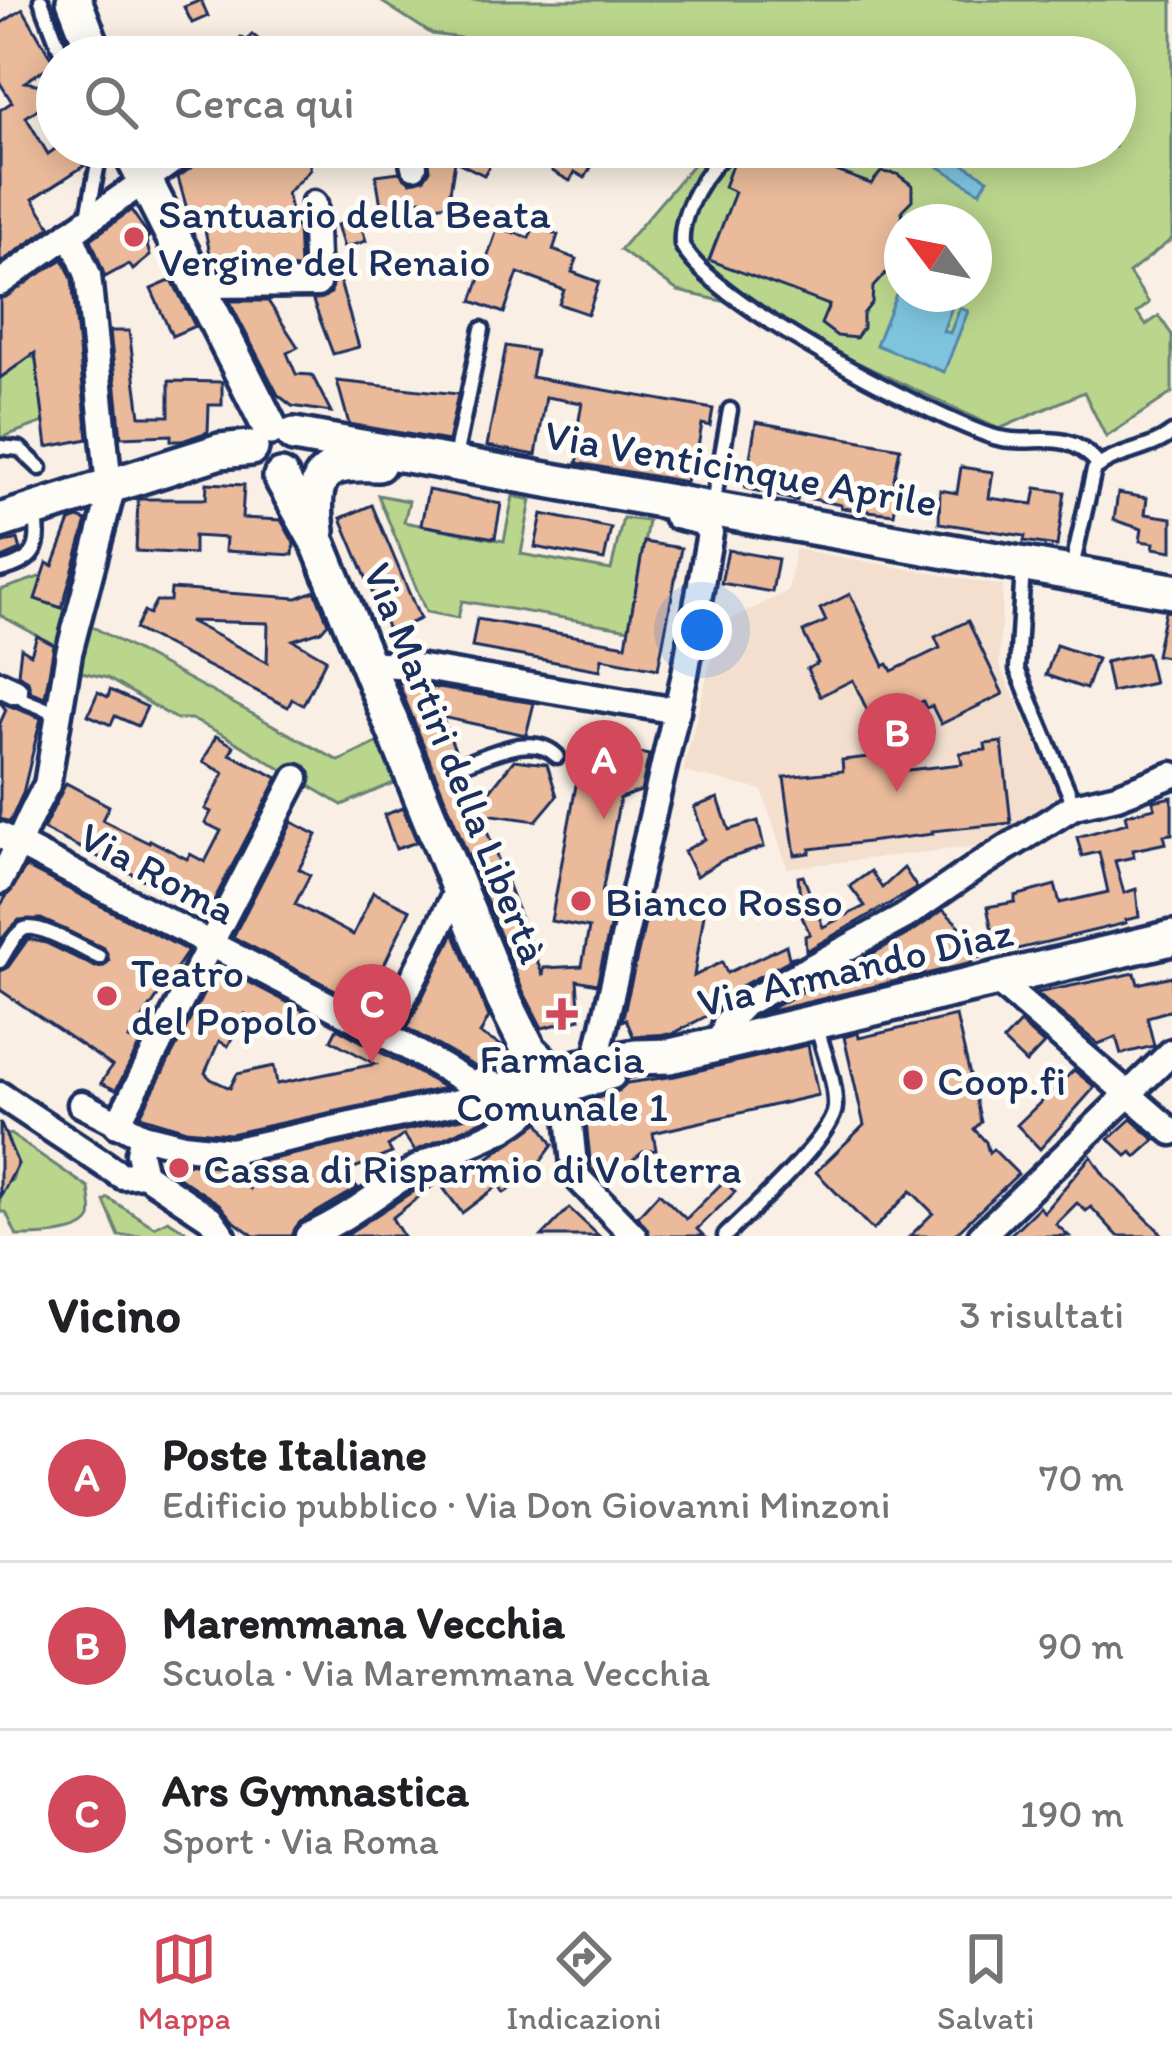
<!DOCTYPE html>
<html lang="it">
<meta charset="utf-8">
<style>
:root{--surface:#fff;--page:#f6f6f6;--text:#202124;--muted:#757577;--line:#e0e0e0;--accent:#d1495b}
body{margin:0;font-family:Itim,sans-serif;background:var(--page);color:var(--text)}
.compass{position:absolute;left:884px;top:204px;width:108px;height:108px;border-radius:50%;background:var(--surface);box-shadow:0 6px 30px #0003;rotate:302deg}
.you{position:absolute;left:702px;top:630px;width:42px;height:42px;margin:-30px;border:9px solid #fff;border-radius:50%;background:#1a73e8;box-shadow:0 0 0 18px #1a73e833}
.badge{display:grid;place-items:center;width:78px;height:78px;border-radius:50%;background:var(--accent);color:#fff;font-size:39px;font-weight:700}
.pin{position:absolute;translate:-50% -99px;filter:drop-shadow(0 3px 6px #0008)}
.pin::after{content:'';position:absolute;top:63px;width:42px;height:36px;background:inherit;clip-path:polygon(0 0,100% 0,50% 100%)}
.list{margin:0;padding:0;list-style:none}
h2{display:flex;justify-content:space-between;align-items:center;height:156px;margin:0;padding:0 48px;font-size:51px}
h2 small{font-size:39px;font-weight:400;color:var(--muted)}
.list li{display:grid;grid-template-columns:78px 1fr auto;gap:36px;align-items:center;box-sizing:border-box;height:168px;padding:0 48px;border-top:3px solid var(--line)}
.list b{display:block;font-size:45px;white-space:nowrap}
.list p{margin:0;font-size:39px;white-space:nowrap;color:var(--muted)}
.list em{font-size:39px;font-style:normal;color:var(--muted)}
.icon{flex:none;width:66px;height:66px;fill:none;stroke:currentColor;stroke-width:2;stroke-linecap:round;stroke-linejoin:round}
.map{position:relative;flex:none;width:1172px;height:1236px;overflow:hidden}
.search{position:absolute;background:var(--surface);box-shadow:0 6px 30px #0003;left:36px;right:36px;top:36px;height:132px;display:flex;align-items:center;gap:30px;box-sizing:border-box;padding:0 42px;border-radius:66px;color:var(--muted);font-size:45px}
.sheet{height:660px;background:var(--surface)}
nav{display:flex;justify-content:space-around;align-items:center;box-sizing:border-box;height:168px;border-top:3px solid var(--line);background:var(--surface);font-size:33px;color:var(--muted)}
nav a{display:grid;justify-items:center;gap:6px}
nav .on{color:var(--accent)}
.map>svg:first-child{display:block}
.built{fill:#f4dfce}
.green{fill:#bad68d;stroke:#6a8276;stroke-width:3;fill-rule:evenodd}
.water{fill:#7ec4df;stroke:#5688ab;stroke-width:3}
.building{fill:#eaba9a;stroke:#1b2f5e;stroke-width:3;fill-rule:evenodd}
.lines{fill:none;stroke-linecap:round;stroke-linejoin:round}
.service-casing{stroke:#1b2f5e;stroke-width:21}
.minor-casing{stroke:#1b2f5e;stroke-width:33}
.secondary-casing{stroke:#1b2f5e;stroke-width:42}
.service{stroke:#fdfcf7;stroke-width:12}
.minor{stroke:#fdfcf7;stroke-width:24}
.secondary{stroke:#fdfcf7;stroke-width:33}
.poi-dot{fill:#d1495b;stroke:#fdfcf7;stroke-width:4.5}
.labels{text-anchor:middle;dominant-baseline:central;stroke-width:10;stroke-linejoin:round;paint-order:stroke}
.poi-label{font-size:42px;fill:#1b2f5e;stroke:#fdfcf7;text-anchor:start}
.street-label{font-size:42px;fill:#1b2f5e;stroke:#fdfcf7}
</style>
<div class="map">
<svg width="1172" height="1236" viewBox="0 0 1172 1236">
<rect width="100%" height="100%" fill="#f9efe4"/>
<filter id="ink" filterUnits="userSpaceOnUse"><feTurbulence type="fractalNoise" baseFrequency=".00833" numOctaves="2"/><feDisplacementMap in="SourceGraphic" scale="24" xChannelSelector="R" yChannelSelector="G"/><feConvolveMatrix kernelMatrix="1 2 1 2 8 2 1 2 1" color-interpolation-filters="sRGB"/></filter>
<g filter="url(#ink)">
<!-- built -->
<path class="built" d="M795,549L1003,586L999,664L1060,797L988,845L787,868L762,790L683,772L720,625L788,591Z"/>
<!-- green -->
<g class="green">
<path d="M379,0H1172V239L1129,273L1149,303L1137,313L1146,325L1159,316L1172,335V393L1106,437L1084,392L999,429L731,303L678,291L620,250L708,147H1115V57H598L432,34ZM902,222H974V294H902Z"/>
<path d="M29,357L36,358L44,422L0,438V378Z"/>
<path d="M378,495L409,501L404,522L504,541L513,496L531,500L521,554L611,570L623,518L648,521L629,629L462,601L458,618L426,612Z"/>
<path d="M42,576L36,599L72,611L64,650L0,615V590Z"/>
<path d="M82,621L339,761L383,740L403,779L342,805L224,735L191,719H176L107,678L77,671Z"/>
<path d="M10,1134L89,1188C90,1196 93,1210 91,1218C84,1236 36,1236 17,1236L6,1212H0V1187L12,1180L18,1164L6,1135Z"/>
<path d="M108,1198L154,1227L168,1220L193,1236H119L104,1201Z"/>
</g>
<!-- water -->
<g class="water">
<path d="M947,154L988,179L980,192L939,167Z"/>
<path d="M902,279V294H957L943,331L950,333L960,308L968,311L944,372L876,345Z"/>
</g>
<!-- building -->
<g class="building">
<path d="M201,0L208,16L192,23L184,7Z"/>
<path d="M23,9L54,63L25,82L57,88V96L26,117L48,154L58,147H87L89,156L87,164L33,199L51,227L0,263V110L12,102L0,83V24Z"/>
<path d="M252,34L279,57H236L232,49L241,37L247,41Z"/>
<path d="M208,147H310V170L287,193L295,227H298L300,268H213L201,211L188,213L178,177L202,160Z"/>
<path d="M427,147H500L484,175L455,161L448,204L422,208V200L381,206L376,175L399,172L410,182L424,179L430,170Z"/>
<path d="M566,147H585L598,155L585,178L575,172L570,181L552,171Z"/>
<path d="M754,147H773L871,184L881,172L897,174L912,185V200L902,210V225L892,236L893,265L873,287L872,303L863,314V328L856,338L837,336L821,324L829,305L709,260L735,192L724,187L734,160L741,154L750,157Z"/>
<path d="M131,210L149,236L146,240L150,256L133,270L129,264L105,277L91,239Z"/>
<path d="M359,218L366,241L344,248L337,225Z"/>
<path d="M534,226L558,235L553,250L577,259L572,272L599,282L588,314L559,304L564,290L518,273L504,313L472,301L498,227L529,238Z"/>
<path d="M63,259L72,279L88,439L47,447L35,353L0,378V299Z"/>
<path d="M337,272L359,347L333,354L313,301L331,293L333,273Z"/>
<path d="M172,280L195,326L172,336L151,289Z"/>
<path d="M229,301H268L298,347L287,353L296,374L312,375L331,412L292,406L278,395Z"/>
<path d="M110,331H129L140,416H169V381L222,382V405H209L208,432L182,441H171V435L121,437Z"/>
<path d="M506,346L536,351L531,377L713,409L710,426L702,424L694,469L689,468L686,482L577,463L580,449L574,448L582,403L546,397L536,455L487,446Z"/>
<path d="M337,381L458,394L448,441L349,424Z"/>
<path d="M756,422L900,448L893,484L899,485L894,514L841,508V505L798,496L797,501L745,488Z"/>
<path d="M961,467L993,472L989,498L1033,504L1036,488L1065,492L1057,546L1024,541L1025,536L939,523L940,490L957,493Z"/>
<path d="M207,483L244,485L242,518L281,520L294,543L293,555L225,551L226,538L194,536V554L136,551L138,499H206Z"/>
<path d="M428,490L501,504L495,538L421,525Z"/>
<path d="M1118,493L1147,498L1145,514L1172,518V551L1153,548L1154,543L1140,541L1142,529L1114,520Z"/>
<path d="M372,505L420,619L389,632L341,518Z"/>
<path d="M542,514L611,528L604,560L535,547Z"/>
<path d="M78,518L87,521L62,608L35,599L47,563L53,566L70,521Z"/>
<path d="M18,539L21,550L0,559V544Z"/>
<path d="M644,542L681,548L658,669L602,658L600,670L472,647L477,619L626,645Z"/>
<path d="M728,550L778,559L772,592L721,583Z"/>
<path d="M171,589L297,598L315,591L328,623L321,631L293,640L326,659L303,705L292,699L288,707L135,629L144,611L149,614L156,601H170ZM189,621L268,623L267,662Z"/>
<path d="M850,594L884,666L888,664L892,671L940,648L935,637L968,621L1003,694L941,724L932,706L926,708L923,701L874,725L853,680L820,696L807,669L818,663L803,632L826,621L820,609Z"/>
<path d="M1165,611L1172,612V658L1156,655Z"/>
<path d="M37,636L54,645L45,697L31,692L28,681L18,674L21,648L31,654Z"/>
<path d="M1056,645L1097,659L1086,689L1046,675Z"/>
<path d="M1147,653L1154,683L1111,692L1105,662Z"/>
<path d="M398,682L534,703L526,735L442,717L457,755L450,762L451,770L464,775L478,806L514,760L547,764L557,796L536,821L480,813L543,976L544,968L582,966L589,928L551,921L584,742L649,755L641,791L620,798L602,893L617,896L597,984L577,980L580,1019L542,1028L522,989Z"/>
<path d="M110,690L147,707L138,726L115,716L111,725L88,715L98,692L108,697Z"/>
<path d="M0,702L41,718L23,793L10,822L0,819V723L6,710Z"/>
<path d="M216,736L234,746L230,754L278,778L208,912L43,829L66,783L109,806L102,820L149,843L150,840L187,859L190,854L205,862L221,831L205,823L211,812L205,809L224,773L203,762Z"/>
<path d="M1002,742L1011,823L932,831L933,834L810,849V853L795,855L784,777L843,771L842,760L887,755L889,772L962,764L960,753L986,750L985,744Z"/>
<path d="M1172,797V834L1164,835L1166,843L1133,850L1134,857L1115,861L1124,893L1136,889L1139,917L1125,920L1126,923L997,954L987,907L1015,902V896L1055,885L1060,903L1108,892L1099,852L1082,856L1077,837L1127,823L1125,815L1155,808L1153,801Z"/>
<path d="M718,798L729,830L758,821L764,847L723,860L696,876L684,851L705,839L694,807Z"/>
<path d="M403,808L417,842L396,849L384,815Z"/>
<path d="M292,822L317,835L299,869L310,875L295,904L353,935L373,892L410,910L383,967L396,974L378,1012L233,937Z"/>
<path d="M26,867L188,951L129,1039L140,1044L116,1090L101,1083L112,1066L0,990V971L8,967L28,939L46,943L95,967L104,966L109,961L104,948L41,919L19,920L0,941V906Z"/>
<path d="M904,868L917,888L806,951L805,936L810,934L802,917L798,877L803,876L823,927L865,906L850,886L871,871L882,888Z"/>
<path d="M649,906L704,914L694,976L722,962L727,973L786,945L789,958L797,956L736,989L714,1012L672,1034L633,1036L626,1019L622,1021Z"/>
<path d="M943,910L990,955L971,959L972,963L763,1013L912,932Z"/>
<path d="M454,933L489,1017L480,1034L504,1047L511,1061L508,1067L474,1066L407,1028Z"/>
<path d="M218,966L306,1012L295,1034L275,1023L272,1028L245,1014L228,1046L219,1041L205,1073L211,1079L230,1088L237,1074L274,1066L277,1084L375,1064L331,1040L337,1028L445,1088L230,1134L186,1130L140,1116Z"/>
<path d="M1135,973L1138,984L1172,976V1010L1147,1017L1154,1046L1121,1054L1116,1037L1098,1044L1036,993Z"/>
<path d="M956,1016L981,1122L974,1129L986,1142L989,1153L993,1149L1018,1174L953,1236H910L933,1213L911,1191L873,1230L816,1172L864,1125L844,1037L858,1033L859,1038Z"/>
<path d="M1020,1023L1044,1044L1026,1063L1003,1041Z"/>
<path d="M808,1045L818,1095L653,1133L656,1150L643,1152L605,1182L591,1168L585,1113L580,1104L618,1091L627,1083L675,1076Z"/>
<path d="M1074,1070L1095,1087L1040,1149L1017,1125Z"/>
<path d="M490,1112L488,1118L415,1151L404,1135L388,1146L392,1153L344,1172L358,1188L300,1222L292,1236H254L232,1220L219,1204L175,1175L183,1163L217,1166L249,1188L244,1165Z"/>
<path d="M1131,1119L1155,1140L1136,1157L1132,1152L1127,1156L1109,1139Z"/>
<path d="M0,1122L18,1164L0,1198Z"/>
<path d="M539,1122L553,1145L535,1169L537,1172L504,1193L499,1185L462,1213L444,1189Z"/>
<path d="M1091,1156L1105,1177L1164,1236H1118L1091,1207L1086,1211L1077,1203L1056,1224L1069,1236H1009L1039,1207L1044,1212Z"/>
<path d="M432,1179L435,1184L392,1218L403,1236H344Z"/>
<path d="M724,1181L735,1192L697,1229L704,1236H650L638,1216L659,1193L686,1219Z"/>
<path d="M569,1208L599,1236H542Z"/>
</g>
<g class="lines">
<!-- service casing -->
<g class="service-casing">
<g id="service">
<path d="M41,0L63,57"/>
<path d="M733,147C707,167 679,211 682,245C709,301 925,413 988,435C1032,451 1063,422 1099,465"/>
<path d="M796,147L842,160L895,147"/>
<path d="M88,216L101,147"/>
<path d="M0,447L20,449L40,468"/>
<path d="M454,462L482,329"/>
<path d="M713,504L730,410"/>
<path d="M1023,567L1017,669L1074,805"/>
<path d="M0,570C36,561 42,548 35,511"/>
<path d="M1071,572L1094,470C1115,451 1148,452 1172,433"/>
<path d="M15,691L24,700L51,711"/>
<path d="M460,765C489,756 532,731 557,756"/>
<path d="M0,961C6,952 14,934 24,929C38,922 84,950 99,957"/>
<path d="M725,1236C748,1213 834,1136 835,1107C836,1080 822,1049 816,1023"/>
</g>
</g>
<!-- minor casing -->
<g class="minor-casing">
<g id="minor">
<path d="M410,147L414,166"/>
<path d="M0,283L192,147"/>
<path d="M199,285L317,284L314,204"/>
<path d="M368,663L411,666L677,711"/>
<path d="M0,684L15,691"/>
<path d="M0,835L385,1034L490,1095C530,1110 572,1087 612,1076"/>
<path d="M0,881C18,849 29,814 47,785L69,653L110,497L88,275L70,233"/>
<path d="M996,980L1172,1132"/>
<path d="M385,1034L458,889"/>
<path d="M720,1044L726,1023L744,1004L904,917L978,866L1074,806L1117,796L1172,775"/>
<path d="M595,1065L685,674L710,533L702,522L676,516"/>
<path d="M481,1081L499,1086L557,1074"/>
<path d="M0,1095L122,1176L144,1174"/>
<path d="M81,1104L143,1136L183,1146L231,1151L490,1095"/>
<path d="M569,1115L575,1175L634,1236"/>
<path d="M117,1125L296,778"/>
<path d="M143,1136L139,1153L144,1174L210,1218L223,1236"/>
<path d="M308,1236C347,1219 378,1193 414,1170C454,1145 507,1139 538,1100"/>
<path d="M981,1236L1172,1052"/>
</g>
</g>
<!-- secondary casing -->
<g class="secondary-casing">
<g id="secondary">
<path d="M74,0L96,57"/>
<path d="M128,147L270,428"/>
<path d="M294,435L1172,591"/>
<path d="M281,477L319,545L503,998L529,1050L552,1073L636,1057L670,1056L1172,938"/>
<path d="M0,521L220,451L251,448"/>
<path d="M317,531C311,475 320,461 378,464"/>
</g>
</g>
<!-- service -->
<use href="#service" class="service"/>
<!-- minor -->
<use href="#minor" class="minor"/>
<!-- secondary -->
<use href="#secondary" class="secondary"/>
</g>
</g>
<!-- markers -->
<g class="poi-dot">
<circle cx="134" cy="237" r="12"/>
<circle cx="581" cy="901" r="12"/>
<circle cx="107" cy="996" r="12"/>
<path d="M556 996h12v12h12v12h-12v12h-12v-12h-12v-12h12z"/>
<circle cx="913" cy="1080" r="12"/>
<circle cx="179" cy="1168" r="12"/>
</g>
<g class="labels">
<!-- poi labels -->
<g class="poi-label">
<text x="158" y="213">Santuario della Beata<tspan x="158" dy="48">Vergine del Renaio</tspan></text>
<text x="605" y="901">Bianco Rosso</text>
<text x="131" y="972">Teatro<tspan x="131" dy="48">del Popolo</tspan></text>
<text x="562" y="1058" text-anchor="middle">Farmacia<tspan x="562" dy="48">Comunale 1</tspan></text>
<text x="937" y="1080">Coop.fi</text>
<text x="203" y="1168">Cassa di Risparmio di Volterra</text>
</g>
<!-- street labels -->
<g class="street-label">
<text transform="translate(741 468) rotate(10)">Via Venticinque Aprile</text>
<text transform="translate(456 763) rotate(68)">Via Martiri della Libertà</text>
<text transform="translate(158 873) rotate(28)">Via Roma</text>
<text transform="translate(855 967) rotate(-13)">Via Armando Diaz</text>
</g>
</g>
</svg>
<svg class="compass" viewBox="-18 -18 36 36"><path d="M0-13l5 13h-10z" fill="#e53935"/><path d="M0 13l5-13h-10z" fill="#757577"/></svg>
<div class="you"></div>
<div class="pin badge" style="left:604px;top:819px">A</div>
<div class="pin badge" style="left:897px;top:792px">B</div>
<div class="pin badge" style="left:372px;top:1063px">C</div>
<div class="search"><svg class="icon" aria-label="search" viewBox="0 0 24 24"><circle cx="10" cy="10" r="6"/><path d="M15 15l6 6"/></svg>Cerca qui</div>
</div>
<section class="sheet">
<h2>Vicino<small>3 risultati</small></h2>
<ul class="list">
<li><span class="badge">A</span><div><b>Poste Italiane</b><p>Edificio pubblico · Via Don Giovanni Minzoni</p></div><em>70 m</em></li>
<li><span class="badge">B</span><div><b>Maremmana Vecchia</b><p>Scuola · Via Maremmana Vecchia</p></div><em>90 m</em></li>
<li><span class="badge">C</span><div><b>Ars Gymnastica</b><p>Sport · Via Roma</p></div><em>190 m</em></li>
</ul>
</section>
<nav>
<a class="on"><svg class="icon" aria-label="map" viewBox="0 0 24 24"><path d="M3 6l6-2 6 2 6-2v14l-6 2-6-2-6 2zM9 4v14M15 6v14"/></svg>Mappa</a>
<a><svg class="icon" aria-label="directions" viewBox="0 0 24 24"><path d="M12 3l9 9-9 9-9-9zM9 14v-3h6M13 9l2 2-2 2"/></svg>Indicazioni</a>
<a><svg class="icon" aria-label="saved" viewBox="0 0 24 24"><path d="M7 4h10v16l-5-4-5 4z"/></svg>Salvati</a>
</nav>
